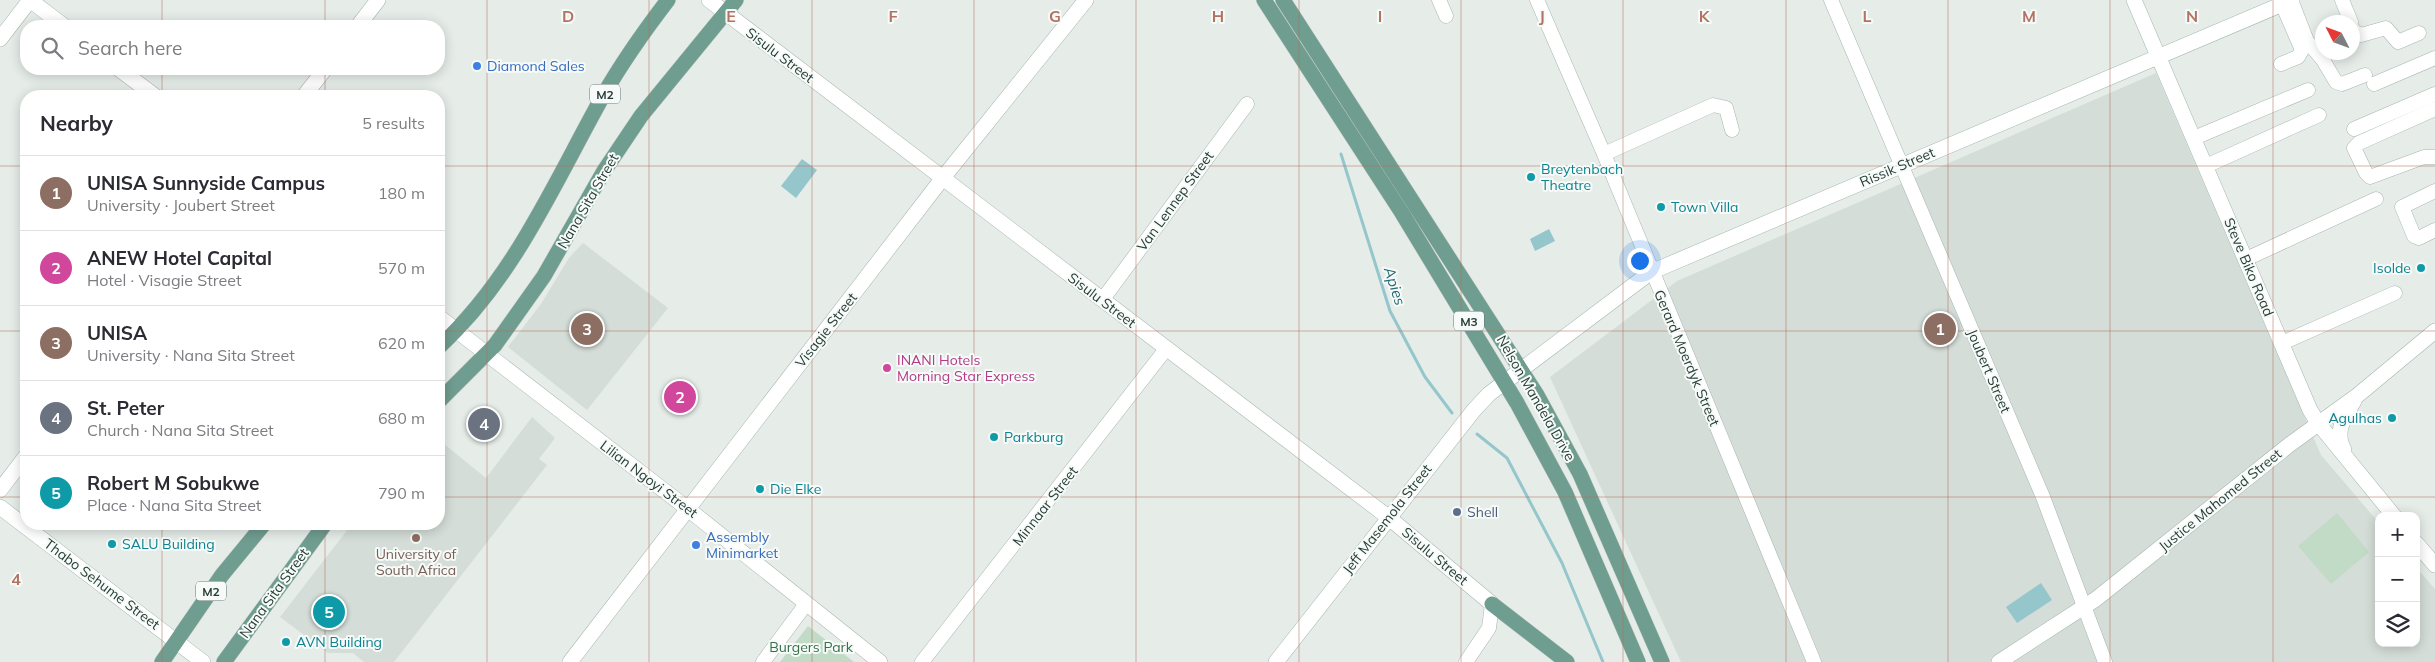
<!DOCTYPE html>
<meta charset="utf-8">
<style>
:root{--surface:#fff;--page:#f2f2f3;--text:#2b2b33;--muted:#7c7c81;--line:#e1e1e2;--accent:#b45309}
body{margin:0;font-family:Mulish,sans-serif;background:var(--page);color:var(--text)}
.controls{position:absolute;right:15px;bottom:15px;display:grid;overflow:hidden;border-radius:10px;box-shadow:0 2px 12px #0003}
.controls button{width:45px;height:45px;display:grid;place-items:center;padding:0;border:0;border-bottom:1px solid var(--line);background:var(--surface);color:var(--text);font:25px sans-serif}
.compass{position:absolute;left:2315px;top:15px;width:45px;height:45px;border-radius:50%;background:var(--surface);box-shadow:0 2px 12px #0003;rotate:312deg}
.you{position:absolute;left:1639px;top:260px;width:18px;height:18px;margin:-12px;border:4px solid #fff;border-radius:50%;background:#1a73e8;box-shadow:0 0 0 8px #1a73e833}
.badge{display:grid;place-items:center;width:32px;height:32px;border-radius:50%;background:var(--accent);color:#fff;font-size:16px;font-weight:700}
.pin{position:absolute;translate:-50% -50%;border:2px solid #fff;box-shadow:0 1px 5px #0006}
.list{margin:0;padding:0;list-style:none}
h2{display:flex;justify-content:space-between;align-items:center;height:65px;margin:0;padding:0 20px;font-size:21px}
h2 small{font-size:16px;font-weight:400;color:var(--muted)}
.list li{display:grid;grid-template-columns:32px 1fr auto;gap:15px;align-items:center;box-sizing:border-box;height:75px;padding:0 20px;border-top:1px solid var(--line)}
.list b{display:block;font-size:19px;white-space:nowrap}
.list p{margin:0;font-size:16px;white-space:nowrap;color:var(--muted)}
.list em{font-size:16px;font-style:normal;color:var(--muted)}
.icon{flex:none;width:28px;height:28px;fill:none;stroke:currentColor;stroke-width:2;stroke-linecap:round;stroke-linejoin:round}
.map{position:relative;flex:none;width:2435px;height:662px;overflow:hidden}
.search{position:absolute;background:var(--surface);box-shadow:0 2px 12px #0003;left:20px;top:20px;width:425px;height:55px;display:flex;align-items:center;gap:12px;box-sizing:border-box;padding:0 18px;border-radius:20px;color:var(--muted);font-size:19px}
.panel{position:absolute;background:var(--surface);box-shadow:0 2px 12px #0003;left:20px;top:90px;width:425px;height:440px;border-radius:20px}
.map>svg:first-child{display:block}
.built{fill:#d4ddd8}
.green{fill:#c1dbc7}
.water{fill:#94c6cb}
.lines{fill:none;stroke-linecap:round;stroke-linejoin:round}
.stream{stroke:#94c6cb;stroke-width:3}
.minor-casing{stroke:#a9b5b0;stroke-width:15}
.tertiary-casing{stroke:#a9b5b0;stroke-width:16}
.secondary-casing{stroke:#a2b5ad;stroke-width:16}
.primary-casing{stroke:#c3c9c7;stroke-width:16}
.minor{stroke:#fff;stroke-width:14}
.tertiary{stroke:#fff;stroke-width:15}
.secondary{stroke:#fff;stroke-width:15}
.primary{stroke:#6f9d8f;stroke-width:15}
.grid{fill:none;stroke:#b47260;stroke-width:1;stroke-opacity:0.55}
.shop-dot{fill:#3f7fe0;stroke:#f6faf8;stroke-width:2}
.culture-dot{fill:#0f9aa8;stroke:#f6faf8;stroke-width:2}
.hotel-dot{fill:#d1479c;stroke:#f6faf8;stroke-width:2}
.service-dot{fill:#5c6f8a;stroke:#f6faf8;stroke-width:2}
.education-dot{fill:#8d6e63;stroke:#f6faf8;stroke-width:2}
.labels{text-anchor:middle;dominant-baseline:central;stroke-width:4;stroke-linejoin:round;paint-order:stroke}
.shield{fill:#f6faf8;stroke:#657670;stroke-width:1}
.shield-label{font-size:12px;font-weight:bold;fill:#273d36}
.street-label{font-size:14px;fill:#273d36;stroke:#f6faf8}
.shop-label{font-size:14px;fill:#366cbe;stroke:#f6faf8;text-anchor:start}
.culture-label{font-size:14px;fill:#0d838f;stroke:#f6faf8;text-anchor:start}
.hotel-label{font-size:14px;fill:#b23c85;stroke:#f6faf8;text-anchor:start}
.service-label{font-size:14px;fill:#4e5e75;stroke:#f6faf8;text-anchor:start}
.education-label{font-size:14px;fill:#785e54;stroke:#f6faf8}
.park-label{font-size:14px;fill:#357049;stroke:#f6faf8}
.water-label{font-size:15px;font-style:italic;fill:#276a73;stroke:#f6faf8}
.grid-label{font-size:16px;text-anchor:middle;font-weight:bold;fill:#b47260;stroke:#f6faf8;stroke-width:4;stroke-linejoin:round;paint-order:stroke}
</style>
<div class="map">
<svg width="2435" height="662" viewBox="0 0 2435 662">
<rect width="100%" height="100%" fill="#e6ede9"/>
<!-- built -->
<g class="built">
<path d="M2156,73L2321,455L2379,523V643H2416V567L2435,589V662H1681L1550,377L1677,281Z"/>
<path d="M583,243L668,308L587,410L508,347L541,304L569,258Z"/>
<path d="M532,417L555,438L539,459L547,465L394,662H364L353,653H328L280,617L352,524H439V440L486,478Z"/>
</g>
<!-- green -->
<g class="green">
<path d="M2337,513L2369,552L2331,584L2298,546Z"/>
<path d="M808,626L854,662H780Z"/>
</g>
<!-- water -->
<g class="water">
<path d="M802,159L817,170L796,198L781,186Z"/>
<path d="M1549,229L1555,241L1535,251L1530,239Z"/>
<path d="M2041,583L2052,600L2017,623L2006,607Z"/>
</g>
<g class="lines">
<!-- stream -->
<g class="stream">
<path d="M1341,154L1390,311L1425,377L1452,413"/>
<path d="M1477,434L1507,458L1562,563L1603,662"/>
</g>
<!-- minor casing -->
<g class="minor-casing">
<g id="minor">
<path d="M1439,0L1446,16"/>
<path d="M1537,0L1604,154L1814,662"/>
<path d="M1831,0L2043,497L2105,662"/>
<path d="M2291,0L2307,41L2323,60L2336,82L2342,84L2365,75"/>
<path d="M2342,0L2351,22"/>
<path d="M2352,28L2355,32L2361,35L2386,28L2398,42L2419,33"/>
<path d="M2281,64L2298,57L2302,50L2282,4"/>
<path d="M2374,84L2435,58"/>
<path d="M2435,109L2359,143L2354,148L2366,173L2370,177L2424,157H2435"/>
<path d="M2354,129L2435,94"/>
<path d="M2194,138L2308,90"/>
<path d="M1604,154L1713,105L1726,108L1732,130"/>
<path d="M2206,166L2319,115"/>
<path d="M2435,191L2402,207L2414,236L2419,238L2435,230"/>
<path d="M2246,259L2376,199"/>
<path d="M1103,299L1247,104"/>
<path d="M2282,343L2395,293"/>
<path d="M763,662L806,604"/>
<path d="M922,662L1166,349"/>
<path d="M1466,662L1489,628L1492,604"/>
</g>
</g>
<!-- tertiary casing -->
<g class="tertiary-casing">
<g id="tertiary">
<path d="M709,0L1388,517L1492,604"/>
<path d="M358,26L378,0"/>
<path d="M0,39L30,0L64,26"/>
<path d="M119,69L155,96"/>
<path d="M304,96L325,69"/>
<path d="M439,317L688,509L880,662"/>
<path d="M0,490L26,456"/>
<path d="M570,662L942,179L1086,0"/>
</g>
</g>
<!-- secondary casing -->
<g class="secondary-casing">
<g id="secondary">
<path d="M2134,0L2310,410L2318,423L2394,516"/>
<path d="M2344,450C2334,431 2344,418 2354,401"/>
<path d="M0,507L203,662"/>
<path d="M2416,543L2435,565"/>
<path d="M1276,662L1474,410L1489,394L1651,272L2292,0"/>
<path d="M1999,662L2096,599L2289,445L2358,395L2435,331"/>
</g>
</g>
<!-- primary casing -->
<g class="primary-casing">
<g id="primary">
<path d="M1264,0L1402,213L1517,403L1565,492L1638,662"/>
<path d="M1283,0L1537,395L1580,474L1662,662"/>
<path d="M439,347C515,277 554,183 604,94C623,61 645,30 668,0"/>
<path d="M439,401L495,345L544,276L604,171L641,116L736,0"/>
<path d="M1492,604L1567,662"/>
<path d="M162,662L222,575L264,524"/>
<path d="M224,662L325,524"/>
</g>
</g>
<!-- minor -->
<use href="#minor" class="minor"/>
<!-- tertiary -->
<use href="#tertiary" class="tertiary"/>
<!-- secondary -->
<use href="#secondary" class="secondary"/>
<!-- primary -->
<use href="#primary" class="primary"/>
</g>
<!-- grid -->
<path class="grid" d="M162,0V26M325,0V26M487,0V662M649,0V662M812,0V662M974,0V662M1136,0V662M1299,0V662M1461,0V662M1623,0V662M1786,0V662M1948,0V662M2110,0V662M2273,0V662M162,69V96M325,69V96M0,166H26M439,166H2435M0,331H26M439,331H2435M0,497H26M439,497H2435M162,524V662M325,524V662"/>
<!-- markers -->
<g class="shop-dot">
<circle cx="477" cy="66" r="5"/>
<circle cx="696" cy="545" r="5"/>
</g>
<g class="culture-dot">
<circle cx="1531" cy="177" r="5"/>
<circle cx="1661" cy="207" r="5"/>
<circle cx="2421" cy="268" r="5"/>
<circle cx="2392" cy="418" r="5"/>
<circle cx="994" cy="437" r="5"/>
<circle cx="760" cy="489" r="5"/>
<circle cx="112" cy="544" r="5"/>
<circle cx="286" cy="642" r="5"/>
</g>
<circle class="hotel-dot" cx="887" cy="368" r="5"/>
<circle class="service-dot" cx="1457" cy="512" r="5"/>
<circle class="education-dot" cx="416" cy="538" r="5"/>
<g class="labels">
<!-- shield labels -->
<g class="shield">
<rect x="590" y="84.5" width="30" height="19" rx="4"/>
<rect x="1454" y="311.5" width="30" height="19" rx="4"/>
<rect x="196" y="581.5" width="30" height="19" rx="4"/>
</g>
<g class="shield-label">
<text x="605" y="94">M2</text>
<text x="1469" y="321">M3</text>
<text x="211" y="591">M2</text>
</g>
<!-- street labels -->
<g class="street-label">
<text transform="translate(780 55) rotate(37)">Sisulu Street</text>
<text transform="translate(1897 167) rotate(-23)">Rissik Street</text>
<text transform="translate(588 201) rotate(-60)">Nana Sita Street</text>
<text transform="translate(1175 201) rotate(-54)">Van Lennep Street</text>
<text transform="translate(2249 267) rotate(67)">Steve Biko Road</text>
<text transform="translate(1102 300) rotate(37)">Sisulu Street</text>
<text transform="translate(826 330) rotate(-52)">Visagie Street</text>
<text transform="translate(1687 358) rotate(67)">Gerard Moerdyk Street</text>
<text transform="translate(1989 371) rotate(67)">Joubert Street</text>
<text transform="translate(1536 398) rotate(60)">Nelson Mandela Drive</text>
<text transform="translate(649 479) rotate(37)">Lilian Ngoyi Street</text>
<text transform="translate(2220 500) rotate(-39)">Justice Mahomed Street</text>
<text transform="translate(1045 506) rotate(-52)">Minnaar Street</text>
<text transform="translate(1387 519) rotate(-52)">Jeff Masemola Street</text>
<text transform="translate(1435 556) rotate(40)">Sisulu Street</text>
<text transform="translate(102 584) rotate(37)">Thabo Sehume Street</text>
<text transform="translate(274 593) rotate(-54)">Nana Sita Street</text>
</g>
<!-- shop labels -->
<g class="shop-label">
<text x="487" y="66">Diamond Sales</text>
<text x="706" y="537">Assembly<tspan x="706" dy="16">Minimarket</tspan></text>
</g>
<!-- culture labels -->
<g class="culture-label">
<text x="1541" y="169">Breytenbach<tspan x="1541" dy="16">Theatre</tspan></text>
<text x="1671" y="207">Town Villa</text>
<text x="2411" y="268" text-anchor="end">Isolde</text>
<text x="2382" y="418" text-anchor="end">Agulhas</text>
<text x="1004" y="437">Parkburg</text>
<text x="770" y="489">Die Elke</text>
<text x="122" y="544">SALU Building</text>
<text x="296" y="642">AVN Building</text>
</g>
<!-- hotel labels -->
<g class="hotel-label">
<text x="897" y="360">INANI Hotels<tspan x="897" dy="16">Morning Star Express</tspan></text>
</g>
<!-- service labels -->
<g class="service-label">
<text x="1467" y="512">Shell</text>
</g>
<!-- education labels -->
<g class="education-label">
<text x="416" y="554">University of<tspan x="416" dy="16">South Africa</tspan></text>
</g>
<!-- park labels -->
<g class="park-label">
<text x="811" y="647">Burgers Park</text>
</g>
<!-- water labels -->
<g class="water-label">
<text transform="translate(1395 286) rotate(72)">Apies</text>
</g>
</g>
<g class="grid-label">
<text x="568" y="22">D</text>
<text x="731" y="22">E</text>
<text x="893" y="22">F</text>
<text x="1055" y="22">G</text>
<text x="1218" y="22">H</text>
<text x="1380" y="22">I</text>
<text x="1542" y="22">J</text>
<text x="1704" y="22">K</text>
<text x="1867" y="22">L</text>
<text x="2029" y="22">M</text>
<text x="2192" y="22">N</text>
<text x="16" y="585">4</text>
</g>
</svg>
<div class="controls">
<button>+</button>
<button>−</button>
<button><svg class="icon" aria-label="layers" viewBox="0 0 24 24"><path d="M12 4l9 5-9 5-9-5zM3 14l9 5 9-5"/></svg></button>
</div>
<svg class="compass" viewBox="-18 -18 36 36"><path d="M0-13l5 13h-10z" fill="#e53935"/><path d="M0 13l5-13h-10z" fill="#7c7c81"/></svg>
<div class="you"></div>
<div class="pin badge" style="left:1940px;top:329px;background:#8d6e63">1</div>
<div class="pin badge" style="left:680px;top:397px;background:#d1479c">2</div>
<div class="pin badge" style="left:587px;top:329px;background:#8d6e63">3</div>
<div class="pin badge" style="left:484px;top:424px;background:#6b7280">4</div>
<div class="pin badge" style="left:329px;top:612px;background:#0f9aa8">5</div>
<div class="search"><svg class="icon" aria-label="search" viewBox="0 0 24 24"><circle cx="10" cy="10" r="6"/><path d="M15 15l6 6"/></svg>Search here</div>
<section class="panel">
<h2>Nearby<small>5 results</small></h2>
<ul class="list">
<li><span class="badge" style="background:#8d6e63">1</span><div><b>UNISA Sunnyside Campus</b><p>University · Joubert Street</p></div><em>180 m</em></li>
<li><span class="badge" style="background:#d1479c">2</span><div><b>ANEW Hotel Capital</b><p>Hotel · Visagie Street</p></div><em>570 m</em></li>
<li><span class="badge" style="background:#8d6e63">3</span><div><b>UNISA</b><p>University · Nana Sita Street</p></div><em>620 m</em></li>
<li><span class="badge" style="background:#6b7280">4</span><div><b>St. Peter</b><p>Church · Nana Sita Street</p></div><em>680 m</em></li>
<li><span class="badge" style="background:#0f9aa8">5</span><div><b>Robert M Sobukwe</b><p>Place · Nana Sita Street</p></div><em>790 m</em></li>
</ul>
</section>
</div>
